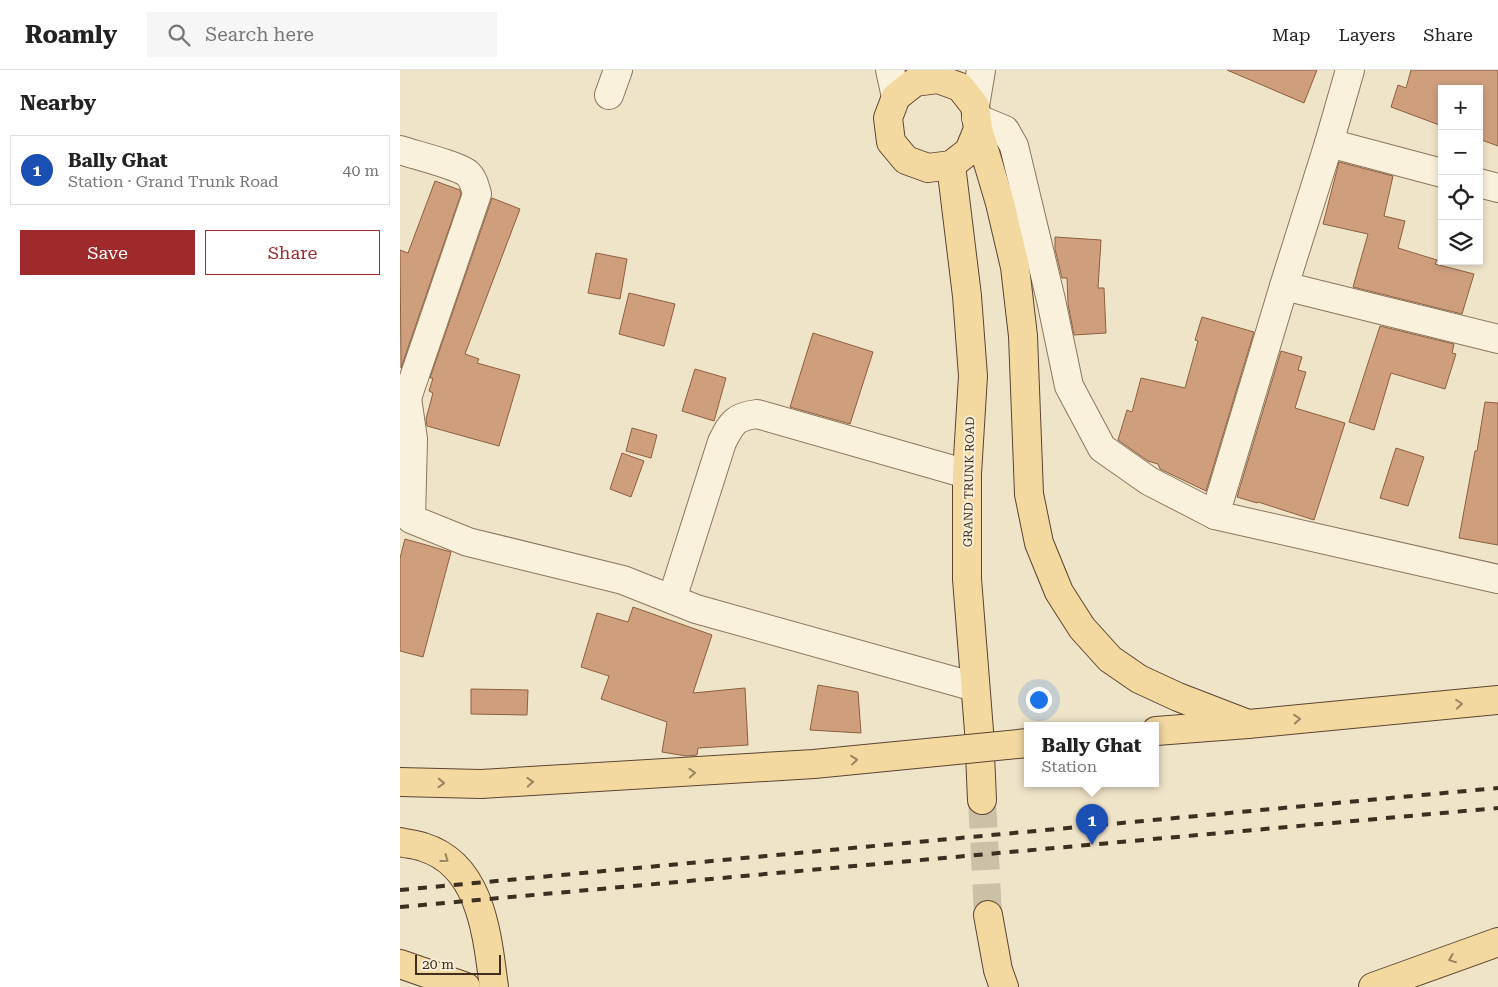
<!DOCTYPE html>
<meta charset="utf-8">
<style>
:root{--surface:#fff;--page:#f6f6f6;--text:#222;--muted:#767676;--line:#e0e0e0;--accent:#9e2a2b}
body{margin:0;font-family:"Roboto Serif",serif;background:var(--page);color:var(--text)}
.controls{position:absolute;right:15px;top:15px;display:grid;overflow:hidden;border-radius:0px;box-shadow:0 2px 8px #0003}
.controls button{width:45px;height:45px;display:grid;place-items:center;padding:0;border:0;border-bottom:1px solid var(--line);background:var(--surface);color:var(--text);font:25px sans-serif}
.scale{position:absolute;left:15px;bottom:12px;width:86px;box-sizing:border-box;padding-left:5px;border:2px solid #3d2e20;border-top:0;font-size:14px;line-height:18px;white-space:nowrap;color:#3d2e20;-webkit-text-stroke:4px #f7eed8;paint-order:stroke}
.you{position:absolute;left:638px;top:629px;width:18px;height:18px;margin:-12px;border:4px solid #fff;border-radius:50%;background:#1a73e8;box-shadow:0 0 0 8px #1a73e833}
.badge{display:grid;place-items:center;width:32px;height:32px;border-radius:50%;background:var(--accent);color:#fff;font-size:16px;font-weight:700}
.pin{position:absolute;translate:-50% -41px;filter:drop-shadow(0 1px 2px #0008)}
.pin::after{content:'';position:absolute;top:26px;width:18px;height:15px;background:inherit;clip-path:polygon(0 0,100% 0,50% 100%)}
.popup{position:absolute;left:624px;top:652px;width:135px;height:65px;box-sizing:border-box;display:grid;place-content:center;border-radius:0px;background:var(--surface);filter:drop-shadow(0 1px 4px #0005);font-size:16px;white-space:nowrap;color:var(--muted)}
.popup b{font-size:19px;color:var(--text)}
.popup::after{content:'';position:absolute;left:50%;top:100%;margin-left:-10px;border:10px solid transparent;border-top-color:var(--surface)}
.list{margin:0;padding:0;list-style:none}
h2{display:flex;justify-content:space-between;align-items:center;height:65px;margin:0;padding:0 20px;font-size:21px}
h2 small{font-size:16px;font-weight:400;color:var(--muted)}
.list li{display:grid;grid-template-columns:32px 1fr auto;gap:15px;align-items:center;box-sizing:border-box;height:70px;margin:0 10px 10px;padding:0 10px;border:1px solid var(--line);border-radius:0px}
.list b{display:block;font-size:19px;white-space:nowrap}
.list p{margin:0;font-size:16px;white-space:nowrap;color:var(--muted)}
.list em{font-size:16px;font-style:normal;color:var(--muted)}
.actions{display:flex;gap:10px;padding:15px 20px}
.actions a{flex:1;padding:11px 0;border:1px solid var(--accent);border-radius:0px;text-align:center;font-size:18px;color:var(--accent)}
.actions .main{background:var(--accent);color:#fff}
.icon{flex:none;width:28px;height:28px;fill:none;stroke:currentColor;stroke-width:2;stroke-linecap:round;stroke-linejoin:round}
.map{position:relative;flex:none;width:1098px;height:917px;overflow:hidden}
header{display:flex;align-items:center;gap:30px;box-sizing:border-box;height:70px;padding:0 25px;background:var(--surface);border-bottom:1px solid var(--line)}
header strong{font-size:24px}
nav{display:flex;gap:28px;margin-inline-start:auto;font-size:18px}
.search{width:350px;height:45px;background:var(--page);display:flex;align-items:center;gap:12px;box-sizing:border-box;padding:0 18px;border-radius:0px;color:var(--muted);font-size:19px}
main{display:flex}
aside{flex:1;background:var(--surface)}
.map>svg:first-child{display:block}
.building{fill:#cf9f7d;stroke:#8d5f41}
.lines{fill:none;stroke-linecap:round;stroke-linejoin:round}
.major-tunnel{stroke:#ccc0a6;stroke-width:28;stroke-dasharray:28 14;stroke-linecap:butt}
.minor-casing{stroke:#8d765c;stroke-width:30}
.major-casing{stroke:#5b4430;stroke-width:30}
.minor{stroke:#faf1dc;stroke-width:28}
.major{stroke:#f3d9a0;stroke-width:28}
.rail{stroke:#3d2e20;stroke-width:4;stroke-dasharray:9 9;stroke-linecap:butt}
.major-bridge-casing{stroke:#5b4430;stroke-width:30;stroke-linecap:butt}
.major-bridge{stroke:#f3d9a0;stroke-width:28}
.oneway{stroke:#988460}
.labels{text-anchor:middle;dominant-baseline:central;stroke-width:4;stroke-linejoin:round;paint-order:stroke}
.street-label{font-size:12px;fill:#3d2e20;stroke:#f7eed8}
</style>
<header>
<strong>Roamly</strong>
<div class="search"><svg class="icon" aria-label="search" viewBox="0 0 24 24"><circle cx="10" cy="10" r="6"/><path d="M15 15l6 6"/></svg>Search here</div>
<nav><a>Map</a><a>Layers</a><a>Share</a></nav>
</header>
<main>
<aside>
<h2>Nearby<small></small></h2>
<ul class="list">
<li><span class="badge" style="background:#1a4fb4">1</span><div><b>Bally Ghat</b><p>Station · Grand Trunk Road</p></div><em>40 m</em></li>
</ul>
<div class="actions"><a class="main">Save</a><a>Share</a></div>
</aside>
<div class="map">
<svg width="1098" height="917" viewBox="0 0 1098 917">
<rect width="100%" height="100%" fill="#f0e4c8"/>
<!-- building -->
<g class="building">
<path d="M827,0H917L904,33Z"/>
<path d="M1011,0H1098V76L1079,69V19H1042V56L991,37L998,15L1006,18Z"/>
<path d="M939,92L993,106L984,146L1005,151L998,178L1037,190L1035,194L1074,204L1062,244L953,217L968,164L923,154Z"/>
<path d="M35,111L60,120L61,124L1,298L0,180L8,183Z"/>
<path d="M92,128L120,139L65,284L79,289L77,293L120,305L99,376L27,356L26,349L33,323L29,321L33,308H30Z"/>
<path d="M655,167L701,170L698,218H704L706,263L674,265L668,234L667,208H662L655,179Z"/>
<path d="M196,183L227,189L220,229L188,223Z"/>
<path d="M229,223L275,234L264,276L219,264Z"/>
<path d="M802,247L854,262L806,421L760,399L758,394L748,391L718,370L727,340L732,342L741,308L785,318L798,271L795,270Z"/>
<path d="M980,256L1054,274L1052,283L1056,284L1045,319L991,303L974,360L949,352Z"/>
<path d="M413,263L473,282L450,354L390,337Z"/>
<path d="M881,281L902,287L898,300L906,302L895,338L945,353L914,450L858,432L857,433L837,427Z"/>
<path d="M295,299L326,308L314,351L282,341Z"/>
<path d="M1085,332L1098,333V475L1059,468L1075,381H1077Z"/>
<path d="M232,358L257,365L251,388L226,381Z"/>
<path d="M996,378L1024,387L1008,436L980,428Z"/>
<path d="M222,383L244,391L231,427L210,419Z"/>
<path d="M5,469L51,482L23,587L0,581V488Z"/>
<path d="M233,537L312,565L293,623L345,618L348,675L298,678L297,685L286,686L262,682L267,652L201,629L209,606L181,597L197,543L228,552Z"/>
<path d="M418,615L458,622L461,663L410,660Z"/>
<path d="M71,619L128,620L127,645L71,644Z"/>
</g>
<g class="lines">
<!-- major-tunnel -->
<path class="major-tunnel" d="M582,730L588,845"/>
<!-- minor casing -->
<g class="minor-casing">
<g id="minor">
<path d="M490,0L496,27"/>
<path d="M209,25L218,0"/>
<path d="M575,36L581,0"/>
<path d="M576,48L605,60L614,76L651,230L669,316L702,378L749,411L815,445L1098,509"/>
<path d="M929,73L1042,103"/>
<path d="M0,80C15,85 56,95 67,103C73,108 75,117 77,124L7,328"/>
<path d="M1079,113L1098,118"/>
<path d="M884,216L1098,269"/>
<path d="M0,322L7,328L13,369L11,449L68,472L223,510L296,539L575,617"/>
<path d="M815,445L884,216L929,73L950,0"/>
<path d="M272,529L322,372C332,353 334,347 357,344L567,404"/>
</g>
</g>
<!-- major casing -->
<g class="major-casing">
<g id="major">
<path d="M578,59L569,81L551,95L528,98L506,90L491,72L488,48L496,27L515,12L538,9L560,17L575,36L578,59L600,133L615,197L623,266L629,424L639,473L659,522L682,558L710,589L739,609L778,627L848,654"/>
<path d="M551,95L567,226L573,306L567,404V509L579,661L582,730"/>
<path d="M756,661L848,654L1098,630"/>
<path d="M0,712L81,714"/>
<path d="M0,772C7,774 16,774 23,777C82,795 87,866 94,917"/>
<path d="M588,845L598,900L604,917"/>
<path d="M0,894L66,917"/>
<path d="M973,917L1098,872"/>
</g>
</g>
<!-- minor -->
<use href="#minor" class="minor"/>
<!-- major -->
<use href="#major" class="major"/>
<!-- rail -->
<g class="rail">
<path d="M0,820L1098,718"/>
<path d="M0,837L1098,738"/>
</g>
<!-- major-bridge casing -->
<g class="major-bridge-casing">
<path id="major-bridge" d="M81,714L414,694L628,673"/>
</g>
<!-- major-bridge -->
<use href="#major-bridge" class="major-bridge"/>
</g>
<!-- one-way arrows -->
<defs><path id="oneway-chevron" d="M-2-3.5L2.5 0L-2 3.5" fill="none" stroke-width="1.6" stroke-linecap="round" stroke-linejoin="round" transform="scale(1.25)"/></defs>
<g class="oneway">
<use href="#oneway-chevron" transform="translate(1059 634) rotate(-5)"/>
<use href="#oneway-chevron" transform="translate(897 649) rotate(-5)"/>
<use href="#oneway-chevron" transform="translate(454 690) rotate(-6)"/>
<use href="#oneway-chevron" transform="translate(292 703) rotate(-3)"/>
<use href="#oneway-chevron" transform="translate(130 712) rotate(-3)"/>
<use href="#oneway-chevron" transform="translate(41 713) rotate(2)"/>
<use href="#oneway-chevron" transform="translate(45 789) rotate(36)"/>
<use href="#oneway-chevron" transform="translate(1052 889) rotate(159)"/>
</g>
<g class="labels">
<!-- street labels -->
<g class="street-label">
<text transform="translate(569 412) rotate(-89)">GRAND TRUNK ROAD</text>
</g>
</g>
</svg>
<div class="controls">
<button>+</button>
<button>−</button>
<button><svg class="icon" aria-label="locate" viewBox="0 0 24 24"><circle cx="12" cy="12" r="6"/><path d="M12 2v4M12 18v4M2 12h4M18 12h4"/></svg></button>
<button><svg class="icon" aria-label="layers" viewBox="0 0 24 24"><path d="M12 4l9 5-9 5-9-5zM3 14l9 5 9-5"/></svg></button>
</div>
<div class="scale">20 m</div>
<div class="you"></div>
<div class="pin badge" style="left:692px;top:775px;background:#1a4fb4">1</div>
<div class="popup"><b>Bally Ghat</b>Station</div>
</div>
</main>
